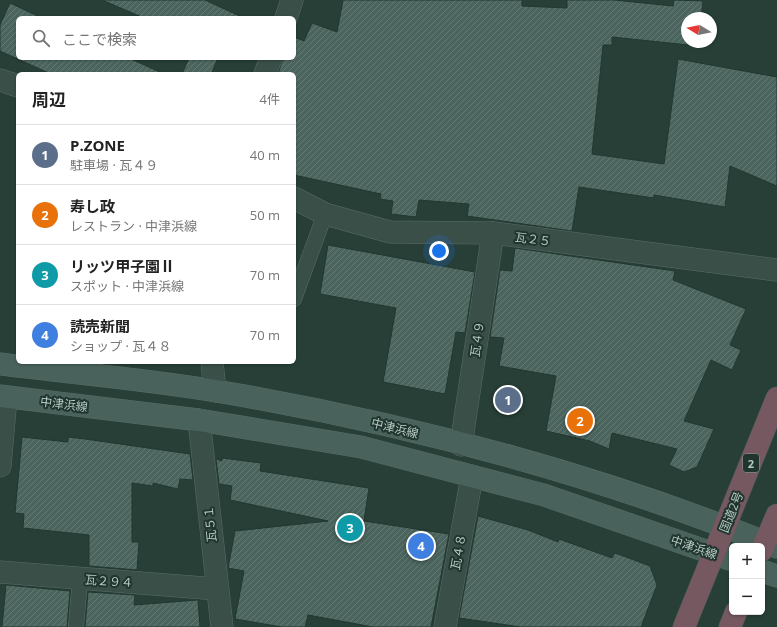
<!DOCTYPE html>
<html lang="ja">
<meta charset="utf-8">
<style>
:root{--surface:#fff;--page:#f6f6f6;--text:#222;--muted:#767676;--line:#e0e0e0;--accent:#ea580c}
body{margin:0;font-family:"Open Sans","Noto Sans JP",sans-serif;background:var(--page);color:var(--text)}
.controls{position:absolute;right:12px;bottom:12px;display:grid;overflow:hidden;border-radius:6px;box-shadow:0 1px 3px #0004}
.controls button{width:36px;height:36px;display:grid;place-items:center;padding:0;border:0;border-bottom:1px solid var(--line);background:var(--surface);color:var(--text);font:20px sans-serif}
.compass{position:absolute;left:681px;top:12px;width:36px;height:36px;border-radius:50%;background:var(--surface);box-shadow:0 1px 3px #0004;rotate:280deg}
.you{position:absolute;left:439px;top:251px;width:14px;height:14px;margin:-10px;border:3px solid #fff;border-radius:50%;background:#1a73e8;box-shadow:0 0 0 6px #1a73e833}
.badge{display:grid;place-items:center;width:26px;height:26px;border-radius:50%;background:var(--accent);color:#fff;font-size:13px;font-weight:700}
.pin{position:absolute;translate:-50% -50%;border:2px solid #fff;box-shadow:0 1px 4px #0006}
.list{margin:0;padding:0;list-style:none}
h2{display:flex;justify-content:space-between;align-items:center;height:52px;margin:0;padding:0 16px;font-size:17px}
h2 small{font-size:13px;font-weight:400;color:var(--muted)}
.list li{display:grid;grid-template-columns:26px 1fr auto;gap:12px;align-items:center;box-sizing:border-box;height:60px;padding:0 16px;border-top:1px solid var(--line)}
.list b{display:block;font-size:15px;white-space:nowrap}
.list p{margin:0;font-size:13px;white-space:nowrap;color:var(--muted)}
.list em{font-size:13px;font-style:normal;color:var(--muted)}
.icon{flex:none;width:22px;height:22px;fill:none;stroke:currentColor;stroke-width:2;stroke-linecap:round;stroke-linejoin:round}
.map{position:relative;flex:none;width:777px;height:627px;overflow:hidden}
.search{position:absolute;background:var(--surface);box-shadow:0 1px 3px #0004;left:16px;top:16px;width:280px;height:44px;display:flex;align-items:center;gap:10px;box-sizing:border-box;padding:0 14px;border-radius:6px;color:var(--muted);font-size:15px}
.panel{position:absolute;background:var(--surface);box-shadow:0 1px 3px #0004;left:16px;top:72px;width:280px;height:292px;border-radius:6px}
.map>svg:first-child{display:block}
.building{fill:url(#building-hatch);stroke:#223730}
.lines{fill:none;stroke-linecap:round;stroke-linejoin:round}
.lane-casing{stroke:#596d67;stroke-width:16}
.street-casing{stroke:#596d67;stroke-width:23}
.secondary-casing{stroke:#596d67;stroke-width:23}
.highway-casing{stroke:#465a54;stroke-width:23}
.lane{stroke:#3b4f49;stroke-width:15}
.street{stroke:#3b4f49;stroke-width:22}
.secondary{stroke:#49625b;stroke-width:22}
.highway{stroke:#755860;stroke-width:22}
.labels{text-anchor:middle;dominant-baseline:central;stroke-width:4;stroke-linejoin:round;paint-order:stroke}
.shield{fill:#20352e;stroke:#8a9d98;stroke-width:1}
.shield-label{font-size:11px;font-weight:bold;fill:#b7cac5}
.street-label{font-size:12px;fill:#b7cac5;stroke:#20352e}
</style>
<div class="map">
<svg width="777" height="627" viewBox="0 0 777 627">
<defs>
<pattern id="building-hatch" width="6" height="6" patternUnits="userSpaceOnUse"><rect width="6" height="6" fill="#4b655e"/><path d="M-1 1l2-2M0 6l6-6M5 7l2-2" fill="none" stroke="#637a74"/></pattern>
</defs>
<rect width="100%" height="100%" fill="#273f37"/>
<!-- building -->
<g class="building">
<path d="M102,0H205L244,18H144Z"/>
<path d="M343,0H522V6L567,8V0H614L673,6L674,0L703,1L701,18H687V42H698V46L612,37V45H603L592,154L664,164L678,59L777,77V186L730,166L725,207L654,195V198L579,187L572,231L467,216L469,204L419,200L416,217L391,214L393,201L380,199L381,194L294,175V74H278L283,58H294V37L304,41L312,23L337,32Z"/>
<path d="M10,3L42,18H18V58H129L164,74H51L0,51V25Z"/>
<path d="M189,58H218L211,74H182Z"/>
<path d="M328,245L475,272L465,333L456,332L445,394L383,382L396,308L320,294Z"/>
<path d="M515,248L675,271L673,280L746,309L730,345L741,350L732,370L711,360L684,421L714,429L697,467L684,472L669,465L677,449L612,433L609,449L590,441L546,431L556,376L499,366L504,338L490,337L500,270L512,271Z"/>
<path d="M22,437L68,442V437L85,439L190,454L193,480L180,479L178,489L153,483V486L132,483V542H139L137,570L89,566V535L23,528L24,514L15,513Z"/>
<path d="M222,458L261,463L260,471L369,488L364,521L449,534L431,627H373L308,615L305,627H282L235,619L244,571L228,568L235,531L328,521L230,500L232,486L219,484L216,459L222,461Z"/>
<path d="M478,516L528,530L558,542L559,539L612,558L615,553L650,566L657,585L641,627H521L459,618Z"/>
<path d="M6,585L70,591L67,627H2Z"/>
<path d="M88,592L135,595L134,605L198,600L200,627H85Z"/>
</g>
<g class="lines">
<!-- lane casing -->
<g class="lane-casing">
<g id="lane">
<path d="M294,299L325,214"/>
<path d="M76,627L80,579"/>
</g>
</g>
<!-- street casing -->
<g class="street-casing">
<g id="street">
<path d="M286,18L292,0"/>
<path d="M265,74L271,58"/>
<path d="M0,80L18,86"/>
<path d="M294,198L325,214L390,232L493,233L777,270"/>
<path d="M212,362L215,391"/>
<path d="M199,420L222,627"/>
<path d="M461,445L493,233"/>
<path d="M0,466L6,397"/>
<path d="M0,572L217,589"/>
<path d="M445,627L472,476"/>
</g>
</g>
<!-- secondary casing -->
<g class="secondary-casing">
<g id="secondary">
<path d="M0,364C72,373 144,379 216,391C405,423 599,475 777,547"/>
<path d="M0,396L199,420L361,447L544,495L732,560"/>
<path d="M762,571L777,576"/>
</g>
</g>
<!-- highway casing -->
<g class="highway-casing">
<g id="highway">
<path d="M762,550L777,515"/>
<path d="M684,627L777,398"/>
<path d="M730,627L736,612"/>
</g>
</g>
<!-- lane -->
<use href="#lane" class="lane"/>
<!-- street -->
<use href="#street" class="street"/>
<!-- secondary -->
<use href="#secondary" class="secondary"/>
<!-- highway -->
<use href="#highway" class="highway"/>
</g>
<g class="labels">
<!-- shield labels -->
<rect class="shield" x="743" y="454" width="16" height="18" rx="3"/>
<g class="shield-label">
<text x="751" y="463">2</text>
</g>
<!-- street labels -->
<g class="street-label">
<text transform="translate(533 239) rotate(7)">瓦２５</text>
<text transform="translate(477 339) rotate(-82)">瓦４９</text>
<text transform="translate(64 404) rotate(7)">中津浜線</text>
<text transform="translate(395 428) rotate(14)">中津浜線</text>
<text transform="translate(731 512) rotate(-68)">国道2号</text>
<text transform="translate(210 524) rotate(-96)">瓦５１</text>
<text transform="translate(694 547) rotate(19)">中津浜線</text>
<text transform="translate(458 552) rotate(-80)">瓦４８</text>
<text transform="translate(109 581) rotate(4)">瓦２９４</text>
</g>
</g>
</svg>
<div class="controls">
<button>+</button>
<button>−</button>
</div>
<svg class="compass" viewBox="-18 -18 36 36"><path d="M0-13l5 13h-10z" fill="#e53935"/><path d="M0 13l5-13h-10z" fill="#767676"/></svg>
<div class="you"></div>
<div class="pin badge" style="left:508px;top:400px;background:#5c6f8a">1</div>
<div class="pin badge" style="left:580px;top:421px;background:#e8710a">2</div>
<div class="pin badge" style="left:350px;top:528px;background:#0f9aa8">3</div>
<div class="pin badge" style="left:421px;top:546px;background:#3f7fe0">4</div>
<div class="search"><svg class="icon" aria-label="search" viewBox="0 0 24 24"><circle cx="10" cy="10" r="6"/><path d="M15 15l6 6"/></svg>ここで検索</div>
<section class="panel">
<h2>周辺<small>4件</small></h2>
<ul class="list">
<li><span class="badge" style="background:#5c6f8a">1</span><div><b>P.ZONE</b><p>駐車場 · 瓦４９</p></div><em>40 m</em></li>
<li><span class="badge" style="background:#e8710a">2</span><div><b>寿し政</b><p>レストラン · 中津浜線</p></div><em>50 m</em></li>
<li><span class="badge" style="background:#0f9aa8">3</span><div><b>リッツ甲子園Ⅱ</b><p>スポット · 中津浜線</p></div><em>70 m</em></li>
<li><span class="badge" style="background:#3f7fe0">4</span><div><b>読売新聞</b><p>ショップ · 瓦４８</p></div><em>70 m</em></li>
</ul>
</section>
</div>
